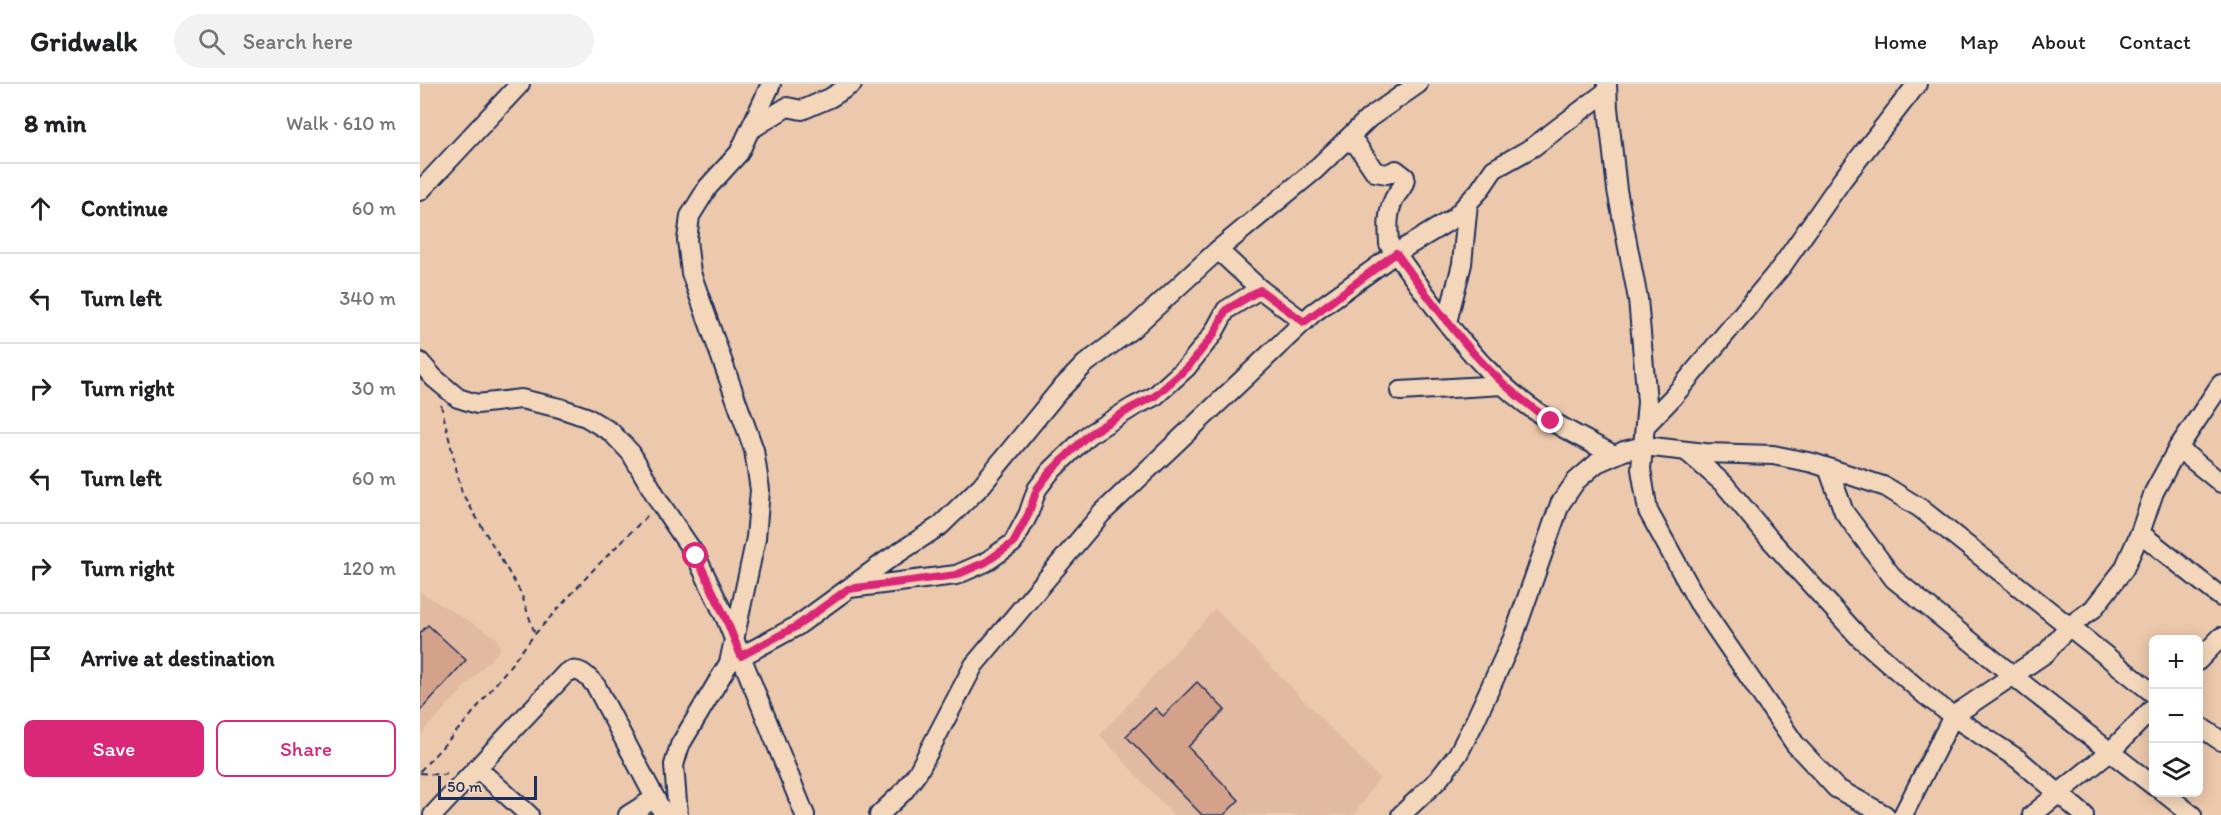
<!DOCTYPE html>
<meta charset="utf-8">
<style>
:root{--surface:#fff;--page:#f2f2f2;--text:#202124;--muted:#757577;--line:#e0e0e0;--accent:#db2777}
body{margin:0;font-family:Itim,sans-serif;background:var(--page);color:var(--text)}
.controls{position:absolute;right:18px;bottom:18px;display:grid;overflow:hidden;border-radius:9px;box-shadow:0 3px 15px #0003}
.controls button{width:54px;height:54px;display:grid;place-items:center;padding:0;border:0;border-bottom:2px solid var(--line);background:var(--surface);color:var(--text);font:30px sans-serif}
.scale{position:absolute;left:18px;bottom:15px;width:99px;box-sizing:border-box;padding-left:6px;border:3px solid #1b2f5e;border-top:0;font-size:16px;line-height:21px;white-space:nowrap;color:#1b2f5e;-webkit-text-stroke:4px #f4d7ba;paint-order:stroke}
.stop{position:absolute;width:18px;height:18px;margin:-14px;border:4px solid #db2777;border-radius:50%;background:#fff}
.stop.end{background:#db2777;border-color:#fff;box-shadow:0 2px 6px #0008}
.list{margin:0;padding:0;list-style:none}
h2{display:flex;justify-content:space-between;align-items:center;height:78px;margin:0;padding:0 24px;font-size:26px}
h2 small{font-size:20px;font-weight:400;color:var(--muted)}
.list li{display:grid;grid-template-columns:39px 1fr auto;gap:18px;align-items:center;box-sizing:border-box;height:90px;padding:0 24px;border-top:2px solid var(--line)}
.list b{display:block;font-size:22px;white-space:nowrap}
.list em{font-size:20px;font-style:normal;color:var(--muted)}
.actions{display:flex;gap:12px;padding:18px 24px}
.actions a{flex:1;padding:14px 0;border:2px solid var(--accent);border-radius:9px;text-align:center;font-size:21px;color:var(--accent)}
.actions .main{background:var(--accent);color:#fff}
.icon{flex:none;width:33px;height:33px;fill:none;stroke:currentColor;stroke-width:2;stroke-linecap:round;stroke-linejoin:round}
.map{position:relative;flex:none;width:1801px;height:731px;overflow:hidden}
header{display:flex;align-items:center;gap:36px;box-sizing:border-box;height:84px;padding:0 30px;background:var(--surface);border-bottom:2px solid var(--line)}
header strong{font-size:28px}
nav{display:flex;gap:33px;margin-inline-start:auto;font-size:21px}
.search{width:420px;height:54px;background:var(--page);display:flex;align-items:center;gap:15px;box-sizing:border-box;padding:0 21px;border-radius:33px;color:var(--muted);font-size:22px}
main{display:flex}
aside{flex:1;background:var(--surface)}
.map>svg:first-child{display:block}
.built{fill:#e1baa1}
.building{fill:#d4a28b;stroke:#1b2f5e;stroke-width:1.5}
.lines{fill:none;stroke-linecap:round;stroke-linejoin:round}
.minor-casing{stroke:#1b2f5e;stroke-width:22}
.path{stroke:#1b2f5e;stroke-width:2;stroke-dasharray:6 4.5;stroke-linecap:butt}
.minor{stroke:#f4d7ba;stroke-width:18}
.route{stroke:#db2777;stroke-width:8}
</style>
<header>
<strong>Gridwalk</strong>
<div class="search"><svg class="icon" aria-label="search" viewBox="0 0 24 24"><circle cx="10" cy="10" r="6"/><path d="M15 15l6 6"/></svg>Search here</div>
<nav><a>Home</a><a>Map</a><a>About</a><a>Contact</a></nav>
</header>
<main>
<aside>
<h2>8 min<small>Walk · 610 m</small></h2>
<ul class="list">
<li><svg class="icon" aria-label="ahead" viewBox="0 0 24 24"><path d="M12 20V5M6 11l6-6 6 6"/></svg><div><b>Continue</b></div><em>60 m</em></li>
<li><svg class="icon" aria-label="left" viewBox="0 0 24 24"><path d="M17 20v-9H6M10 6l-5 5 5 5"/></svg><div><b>Turn left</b></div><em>340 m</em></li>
<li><svg class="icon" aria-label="right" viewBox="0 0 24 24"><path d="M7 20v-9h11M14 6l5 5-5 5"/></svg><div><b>Turn right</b></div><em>30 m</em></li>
<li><svg class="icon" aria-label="left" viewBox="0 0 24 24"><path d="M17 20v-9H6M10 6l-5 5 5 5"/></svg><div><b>Turn left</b></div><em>60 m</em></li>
<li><svg class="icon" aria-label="right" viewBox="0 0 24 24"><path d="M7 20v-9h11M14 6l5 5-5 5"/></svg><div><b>Turn right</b></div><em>120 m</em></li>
<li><svg class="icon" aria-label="arrive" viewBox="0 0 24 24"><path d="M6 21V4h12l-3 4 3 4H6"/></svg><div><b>Arrive at destination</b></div></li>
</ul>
<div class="actions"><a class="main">Save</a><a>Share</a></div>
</aside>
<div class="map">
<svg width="1801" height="731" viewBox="0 0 1801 731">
<rect width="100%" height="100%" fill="#ecc8ac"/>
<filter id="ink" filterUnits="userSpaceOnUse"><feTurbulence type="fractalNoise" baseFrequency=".0167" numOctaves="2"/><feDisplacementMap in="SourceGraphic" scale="12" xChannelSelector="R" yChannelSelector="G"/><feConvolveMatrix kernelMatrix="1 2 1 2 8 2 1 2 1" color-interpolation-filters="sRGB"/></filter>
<g filter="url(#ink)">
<!-- built -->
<g class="built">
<path d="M0,508L77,554L80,565L0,651Z"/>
<path d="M795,525L959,694L934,731H753L680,651Z"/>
</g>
<!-- building -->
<g class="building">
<path d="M8,541L46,576L0,627V549Z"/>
<path d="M777,598L805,626L768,663L819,716L804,731H782L706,652L735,624L743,632Z"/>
</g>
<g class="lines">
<!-- minor casing -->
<g class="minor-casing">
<g id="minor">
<path d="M1187,0L1188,24L1197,106L1218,215L1227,318L1221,385L1228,427L1278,518L1375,660L1416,704L1465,731"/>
<path d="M330,46L367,23L382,26L410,14L432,0"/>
<path d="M925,57L937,61L955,88L967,90L976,86L985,93C985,103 978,107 974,115C967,129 968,145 969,160C1011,217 1052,281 1110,323C1136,342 1166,356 1194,371"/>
<path d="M0,107L100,0"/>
<path d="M798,166L840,205L884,238"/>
<path d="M1027,238L1042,180L1048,119"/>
<path d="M0,278L14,294L38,314L57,320L101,315L140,324L166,333L191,348L211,369L240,419L276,472L306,535L385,731"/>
<path d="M1801,300L1758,364L1734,408L1720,449L1801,513"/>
<path d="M980,307L1083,301"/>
<path d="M1226,341L1253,313L1362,182L1422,96L1497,0"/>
<path d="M1758,364L1801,399"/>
<path d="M1266,367L1304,400L1348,453L1439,553L1505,611L1541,638L1598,675L1664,731"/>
<path d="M1408,384L1424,428L1474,495L1607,603L1734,702"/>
<path d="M430,504L536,491L566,478L593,459L608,431L617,405L630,388L668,351L713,323L735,312L767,283L793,250L806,226L840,205"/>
<path d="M1778,577L1801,553"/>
<path d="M309,579L377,542L466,477L521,441L561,402L638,308L665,280L712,245L798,166L895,86L949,34L998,0"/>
<path d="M1778,641L1801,657"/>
<path d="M57,684L109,731"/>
<path d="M1743,708L1772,731"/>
<path d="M13,731L146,589C159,582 167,592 176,602L244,731"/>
<path d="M208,731L235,714"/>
<path d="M258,731L254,681L260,661L309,579L336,454L340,406L334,366L271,189L267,156L270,132L288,103L319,69L351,0"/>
<path d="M459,731L484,707L498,688L554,581L682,429L893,229L976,169L1034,134L1059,107L1074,85L1113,63L1187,7"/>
<path d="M981,731L1018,696L1038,670L1054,639L1093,554L1140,420L1156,397L1177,379L1204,367L1224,362L1285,369L1353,371L1393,379L1466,403L1500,424L1734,610"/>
<path d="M1483,731L1533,632L1626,569L1648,543L1673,525L1704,485L1720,449"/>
<path d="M1612,731L1690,668L1734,623"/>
</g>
</g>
<!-- path -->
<g class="path">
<path d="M21,321L42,409L101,509L115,550"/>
<path d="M0,687L48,635L115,550L174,485L229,430"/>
<path d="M0,689L23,691L31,689"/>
</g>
<!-- minor -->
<use href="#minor" class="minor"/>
</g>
</g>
<g class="lines" filter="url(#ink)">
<!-- route -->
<path class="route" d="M276,472L306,535L321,572L377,542L428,505L536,491L566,478L593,459L608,431L617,405L630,388L668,351L713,323L735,312L767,284L794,250L806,226L840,206L884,238L976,169C1025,235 1062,291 1131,337"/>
</g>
</svg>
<div class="controls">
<button>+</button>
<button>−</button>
<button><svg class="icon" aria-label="layers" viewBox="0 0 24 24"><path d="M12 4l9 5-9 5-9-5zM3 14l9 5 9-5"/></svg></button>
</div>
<div class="scale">50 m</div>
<div class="stop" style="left:276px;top:472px"></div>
<div class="stop end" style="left:1131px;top:337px"></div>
</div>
</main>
